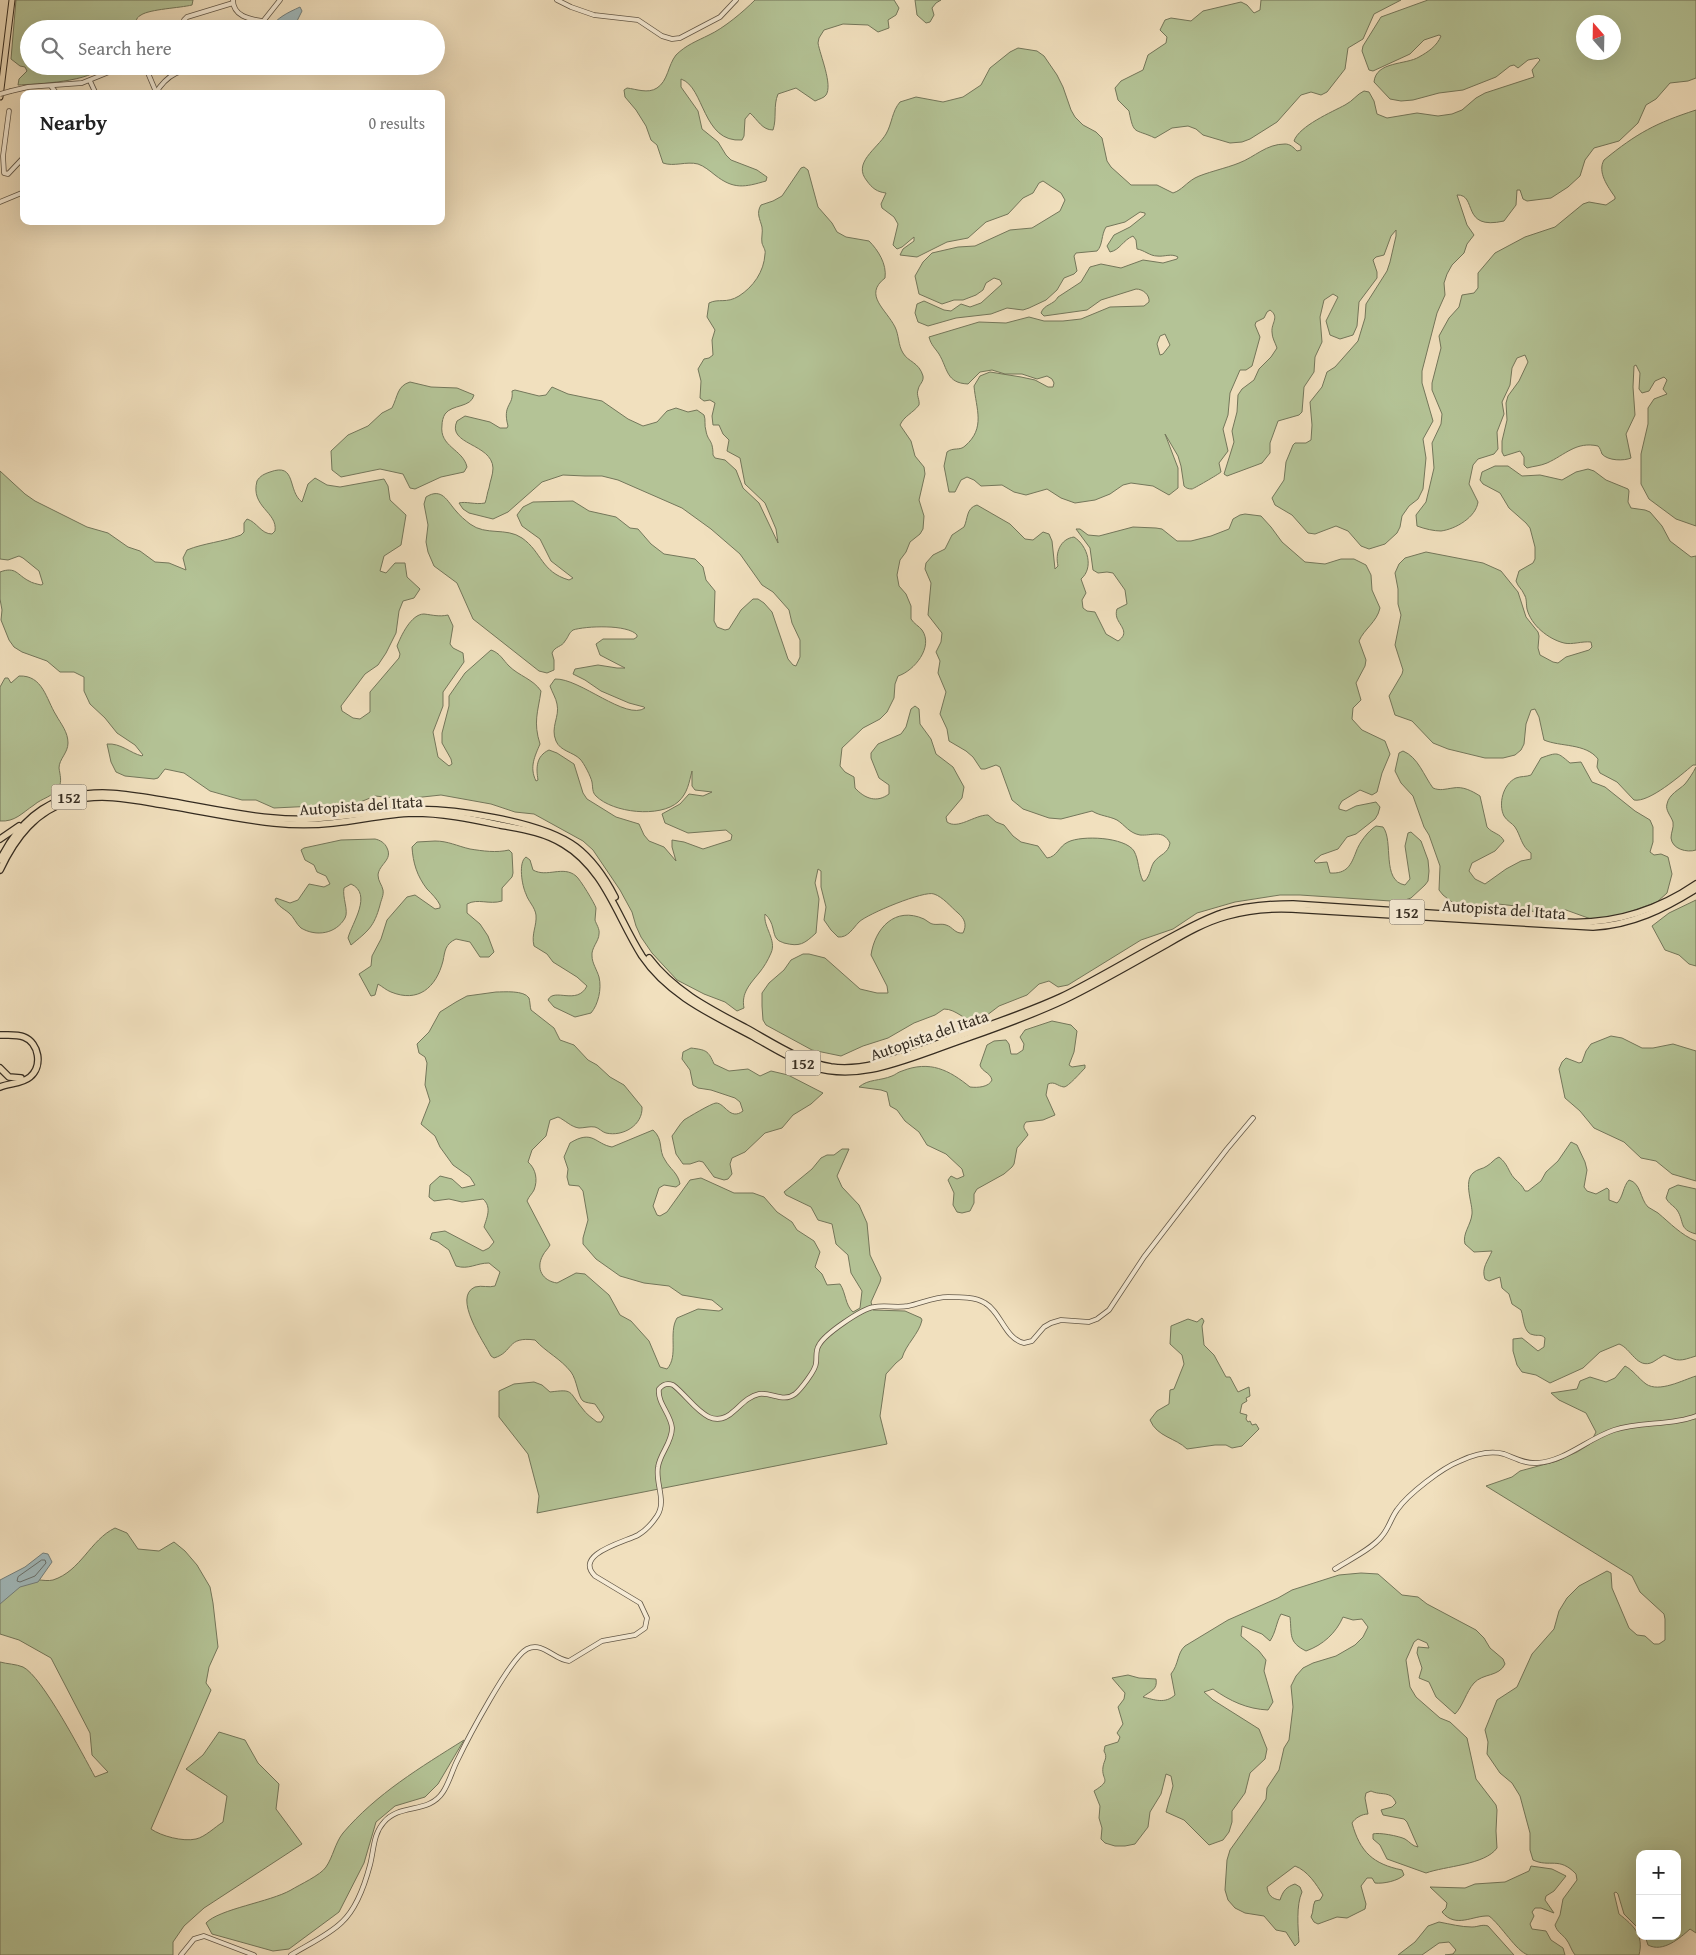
<!DOCTYPE html>
<meta charset="utf-8">
<style>
:root{--surface:#fff;--page:#f6f6f6;--text:#222;--muted:#767676;--line:#e0e0e0}
body{margin:0;font-family:"Gentium Book Plus",serif;background:var(--page);color:var(--text)}
.controls{position:absolute;right:15px;bottom:15px;display:grid;overflow:hidden;border-radius:10px;box-shadow:0 5px 20px #0002}
.controls button{width:45px;height:45px;display:grid;place-items:center;padding:0;border:0;border-bottom:1px solid var(--line);background:var(--surface);color:var(--text);font:25px sans-serif}
.compass{position:absolute;left:1576px;top:15px;width:45px;height:45px;border-radius:50%;background:var(--surface);box-shadow:0 5px 20px #0002;rotate:340deg}
.list{margin:0;padding:0;list-style:none}
h2{display:flex;justify-content:space-between;align-items:center;height:65px;margin:0;padding:0 20px;font-size:21px}
h2 small{font-size:16px;font-weight:400;color:var(--muted)}
.icon{flex:none;width:28px;height:28px;fill:none;stroke:currentColor;stroke-width:2;stroke-linecap:round;stroke-linejoin:round}
.map{position:relative;flex:none;width:1696px;height:1955px;overflow:hidden}
.search{position:absolute;background:var(--surface);box-shadow:0 5px 20px #0002;left:20px;top:20px;width:425px;height:55px;display:flex;align-items:center;gap:12px;box-sizing:border-box;padding:0 18px;border-radius:28px;color:var(--muted);font-size:19px}
.panel{position:absolute;background:var(--surface);box-shadow:0 5px 20px #0002;left:20px;top:90px;width:425px;height:135px;border-radius:10px}
.map>svg:first-child{display:block}
.green{fill:#b4c396;stroke:#74775b;fill-rule:evenodd}
.water{fill:#a1babd;stroke:#75817e}
.lines{fill:none;stroke-linecap:round;stroke-linejoin:round}
.shore{stroke:#6a726e;stroke-width:1}
.minor-casing{stroke:#635848;stroke-width:5.5}
.major-casing{stroke:#342b20;stroke-width:7}
.highway-casing{stroke:#342b20;stroke-width:8}
.minor{stroke:#f6ebd5;stroke-width:4}
.major{stroke:#f1e0be;stroke-width:5}
.highway{stroke:#f1e0be;stroke-width:5.5}
.minor-bridge-casing{stroke:#635848;stroke-width:5.5;stroke-linecap:butt}
.minor-bridge{stroke:#f6ebd5;stroke-width:4}
.labels{text-anchor:middle;dominant-baseline:central;stroke-width:5;stroke-linejoin:round;paint-order:stroke}
.shield{fill:#f6ebd5;stroke:#6e6556;stroke-width:1}
.shield-label{font-size:15px;font-weight:bold;fill:#342b20}
.street-label{font-size:16px;fill:#342b20;stroke:#f6ebd5}
</style>
<div class="map">
<svg width="1696" height="1955" viewBox="0 0 1696 1955">
<rect width="100%" height="100%" fill="#f1e0be"/>
<filter id="stains"><feTurbulence type="fractalNoise" baseFrequency=".004" numOctaves="4"/><feColorMatrix values="0 0 0 0 .2 0 0 0 0 .09 0 0 0 0 .02 0 0 0 .5 -.17"/></filter>
<radialGradient id="worn" r=".72"><stop offset=".6" stop-color="#630" stop-opacity="0"/><stop offset="1" stop-color="#630" stop-opacity=".3"/></radialGradient>
<!-- green -->
<g class="green">
<path d="M16,0H193L192,5C180,8 150,9 141,15C135,18 136,23 135,29H29V66H101C94,82 35,84 18,85L19,79L27,71L25,67L20,66L11,59Z"/>
<path d="M755,0H894L899,8L896,15L888,20L889,28L878,32L868,25L843,24L824,30L819,38L818,43C820,55 833,85 826,95C824,98 819,99 815,101L796,88L778,94C773,106 777,118 773,130C762,130 758,120 750,113L745,119L744,136L742,140C702,143 705,87 681,79V87L698,111L702,129L718,142L726,155L731,160L757,170L767,177L766,181C745,187 734,190 715,175C710,171 704,166 698,164C686,161 674,167 663,163L657,145L651,140L646,126L636,110L625,97L624,90L627,88C636,89 648,94 657,88C668,81 668,65 676,55C686,45 697,41 709,35C724,28 743,12 755,0Z"/>
<path d="M915,0H941L936,3L932,8L934,15L930,22L926,23L917,15Z"/>
<path d="M1261,0H1401L1374,14L1363,39L1348,48L1345,69L1327,92L1321,95L1311,92L1301,95L1277,122L1250,139L1242,142L1230,143L1203,135L1196,129L1188,126L1172,128L1155,138C1134,128 1134,136 1129,111L1118,100L1115,88L1121,81L1143,70L1148,55L1166,43L1167,37L1160,30L1165,20L1171,18L1191,21L1203,11L1241,2L1247,5L1254,13L1260,10Z"/>
<path d="M1428,0H1696V78L1688,81L1670,83L1656,99L1646,105L1638,123L1619,141L1594,148L1585,160L1580,176L1568,187L1551,198L1527,201L1523,199L1520,190H1517L1516,205L1504,221C1460,231 1478,194 1457,195L1467,225L1474,235L1467,244L1464,253L1452,265L1447,274L1444,283L1445,295L1437,313L1422,371V383L1433,421L1423,439L1426,458L1423,489L1418,499L1409,506L1402,516L1400,527L1397,533L1385,544L1369,549L1361,546L1348,531L1336,526L1315,534L1308,533L1292,515L1275,505L1272,498L1284,480L1286,462L1293,445L1295,443H1306L1311,440L1312,425L1310,402L1322,387L1327,372L1335,367L1358,341L1365,318L1366,304L1387,271L1390,262L1396,236V230L1391,236L1384,255L1376,257L1373,260L1377,272V278L1359,302L1357,326L1353,335L1340,339L1330,335L1326,321L1338,297L1333,294L1324,300L1320,317L1322,342L1315,357L1314,372L1304,387L1302,412L1299,415L1278,421L1270,443V453L1262,463L1227,476L1224,474L1234,442L1232,431L1237,412L1238,395L1242,389L1254,380L1259,369L1271,357L1277,348C1275,342 1272,338 1272,332C1271,323 1280,317 1270,310L1267,312L1264,318L1256,322L1255,325L1260,337L1252,366L1246,370H1240L1230,393L1228,415L1223,429L1228,451L1219,463L1221,472C1219,474 1193,489 1192,489C1188,489 1186,488 1184,486L1181,466L1178,456L1165,434L1178,468V488L1169,495L1153,486L1131,483L1123,485L1110,494L1095,500L1075,503L1061,498L1047,489L1026,495L1014,492L1002,485L981,486L974,480L967,477L961,480L955,492H949L944,466L947,452C953,447 960,451 965,446C986,428 976,409 974,386L980,376L990,372L1021,377L1035,380L1048,387H1053L1054,383L1052,379L1047,376L1037,379L1022,374H1005L992,370L980,372L968,384C946,383 948,369 939,354C935,348 931,345 929,337L979,322L1006,323L1029,317L1044,321H1063L1081,319L1110,307L1144,306L1149,302C1150,295 1143,289 1136,289L1101,300L1087,310L1044,316L1041,313C1044,304 1054,305 1058,297L1081,282L1090,267L1101,264L1121,268L1143,260L1163,263L1177,259L1178,257C1171,253 1165,257 1157,256C1150,256 1144,250 1137,249L1136,240L1133,236C1123,240 1120,250 1110,252L1107,246L1114,235L1130,227L1145,215V213L1140,212L1125,222L1106,227C1101,235 1103,245 1097,251L1076,253L1074,256L1077,271L1074,274L1064,278L1057,290L1046,300L1029,308L1023,310L1007,308L991,314L956,318L928,326L918,322L915,313L917,304L924,301L944,310L951,311L961,304L970,307L981,303L1002,284L1000,280L994,278L986,283L983,290L976,295L963,300H954L942,304L919,294L915,276L923,262L932,253L958,247L975,246L1010,230L1032,228L1060,211L1065,200L1061,193L1043,181L1039,183L1033,193L1023,198L1008,214L986,222L968,238L947,242L917,257L900,255L903,249L914,241V237L902,247L897,249L893,245L898,224L894,217L882,208L881,204L886,193C877,192 872,188 867,181C852,163 877,149 886,134C892,124 892,111 900,102L916,97L943,102L963,97L981,85L990,68L1010,52L1018,48L1037,51L1044,56L1057,75L1063,87L1071,110L1075,117L1083,125L1096,132L1102,138L1107,161L1111,167L1131,185H1157L1173,193C1182,190 1186,183 1195,178C1204,173 1227,168 1239,163C1255,157 1266,144 1285,144C1290,144 1293,147 1297,151L1301,150V146L1294,141C1299,126 1332,112 1345,105C1353,101 1357,94 1364,91L1369,92L1374,101L1377,114L1387,118L1417,113L1438,116L1452,114L1462,110L1476,98L1485,93L1534,77L1532,70L1540,60L1538,58L1528,60L1518,68L1514,65L1510,66L1496,77L1463,90L1439,93L1413,100L1401,101L1390,99L1374,82C1376,61 1406,65 1419,57C1428,52 1437,46 1441,36L1439,35L1424,40L1410,54L1373,71L1369,70L1362,51L1363,46L1381,17ZM1584,22H1614V52H1584ZM1165,334L1170,345L1163,354L1160,355L1157,344L1160,336Z"/>
<path d="M1696,110V526L1676,519L1649,499L1641,484V454L1648,424V408L1654,399L1667,394L1663,389L1667,380L1664,377L1655,381L1649,391L1642,393L1639,389L1640,373L1636,365L1634,366L1633,387L1635,415L1626,434L1631,458C1624,461 1608,461 1602,454C1601,451 1600,448 1598,446C1576,441 1565,455 1547,463C1540,466 1534,466 1527,468L1524,465V457L1520,451L1504,456L1502,452V441L1507,420L1506,403L1508,396L1519,381L1528,362L1525,355L1517,358L1512,368L1510,385L1502,402L1504,414L1497,432L1498,449L1494,454L1478,459L1473,465L1469,484L1478,502C1476,517 1456,529 1441,531C1434,531 1425,529 1417,526L1416,515L1426,502L1434,468L1432,443L1441,424L1442,414L1432,390V383L1441,348L1439,336L1449,318L1459,307L1462,295L1474,293L1478,288V273L1495,253L1525,237L1555,227L1583,204L1589,202L1606,205L1615,199V197C1608,187 1597,172 1604,160C1637,133 1656,123 1696,110Z"/>
<path d="M804,167L808,170L818,207L832,223L837,232L846,237L869,241C878,250 887,264 885,278C863,295 886,309 895,327C899,335 898,345 903,353C908,362 919,362 923,376C924,382 919,384 918,390C916,395 920,400 919,405C913,413 904,416 900,425L911,441L915,456L924,467L925,474L919,500L924,516L923,529L920,534L910,542L906,552L900,560L897,575L899,586L906,594L911,606V619C914,624 919,626 922,630C934,647 914,671 898,676L895,684L894,698L887,712L880,719L863,728L842,748L840,766L845,772L854,777L855,788C865,799 877,803 889,794V785L879,778L871,758V753L878,744L901,734L906,727L911,709L915,706L919,709L920,724L931,739L936,754L953,767L964,787L962,798L946,817L947,822C958,830 974,815 988,815L996,822L1004,825L1013,836L1021,842L1038,846L1047,858C1057,857 1059,846 1068,842C1082,835 1125,837 1134,851C1139,860 1138,871 1143,881H1145C1151,874 1150,868 1154,862C1160,854 1168,854 1170,843C1163,829 1152,836 1140,835C1129,833 1125,825 1117,820C1109,816 1100,816 1092,811L1061,819L1049,818L1023,809L1012,800L1000,767L996,765L985,769H981L973,757L966,751L949,741L947,729L940,714L946,692L938,673L940,661L936,652L941,642L942,633L928,615L931,583L925,569L926,563L933,555L945,549L952,535L964,527C968,519 966,508 977,505L1010,524L1025,539L1033,540L1043,532L1049,534L1052,541L1055,569L1058,566C1055,553 1060,539 1074,537C1088,546 1094,568 1081,579L1086,593L1082,600L1083,608L1087,611L1095,612L1106,634L1118,641C1130,633 1120,626 1117,618C1116,615 1116,612 1117,609L1127,604L1125,590L1113,573L1107,572L1098,573L1093,570L1090,548L1076,529H1080L1088,535L1099,536L1133,527L1156,528L1162,529L1177,541H1191L1211,536L1229,529L1233,519L1240,515L1245,514L1261,516L1271,527L1282,542L1305,562L1325,564L1341,559H1354L1366,565L1371,575L1372,590L1380,608C1377,622 1364,629 1359,641L1366,660L1365,666L1356,683L1361,700L1353,708L1352,719L1362,730L1385,741L1390,754L1382,773L1377,792L1372,795L1360,790L1342,801L1339,806V809L1346,811L1356,806L1376,802L1380,807L1378,814L1375,819L1356,834L1347,837L1338,849L1321,855L1314,861L1316,863L1327,862L1330,873C1347,874 1351,865 1356,852C1359,843 1368,831 1376,826L1383,827C1394,841 1381,881 1405,885L1410,879L1405,846L1408,833L1411,832L1421,841L1428,860L1429,871L1428,881L1425,885L1411,898L1402,901H1391L1300,895H1280L1235,902L1197,913L1173,929L1141,940L1068,985L1058,987L1049,981L1039,984L1027,995L999,1006L978,1022C965,1022 957,1009 944,1009L935,1015L914,1023L888,1038L863,1046L841,1056L812,1050L766,1025L763,1020L762,1006V993L769,983L784,970L791,960L803,954H809L825,958L860,989L877,993H888L887,986L871,955C875,928 895,906 924,919C926,920 928,922 930,923C935,926 941,923 946,925C953,927 955,934 963,933C967,925 965,919 958,913C951,907 943,897 934,894C925,890 867,914 859,922C853,928 848,938 838,937L831,930L824,920L826,907L821,887V871L818,869L815,883L819,899L816,933C804,944 800,947 784,943C782,942 778,941 777,939C772,934 775,923 765,914C763,927 777,940 771,953C768,960 764,967 759,973C750,984 741,993 744,1008L737,1011L725,1002L704,994L677,980L652,953L641,937L636,926L632,912L620,890L593,850L583,841L534,814L515,812L491,804L441,795L404,799L375,796L343,809L315,806L274,808L256,800H242L210,791L184,773L165,769L158,778L154,779L125,776L116,772L111,762L107,744C121,743 130,753 142,756L143,755L135,745L117,733L105,718L90,704L84,691V677L74,672H60L47,661L22,652L14,647L9,640L1,620L2,610L0,599V572C16,566 17,575 29,581C32,583 37,584 41,585L43,584L39,571L23,558L19,556L8,560L0,559V471L25,494L35,501L87,527L108,533L128,547L140,551L155,562L169,563L186,570L183,558L187,550C204,543 223,542 241,535L244,532V523L247,519C257,522 261,534 272,534L275,531C278,512 250,507 257,481C260,476 264,474 270,472C297,462 287,491 302,502L308,484L315,478L327,485L340,487L384,479L388,486L390,500L406,515L401,545L384,556L380,571L386,573L395,563H405L407,577L420,589L414,598L403,601L399,611L396,633L386,653L378,665L365,674L341,706L342,711L353,718L360,719L370,712V692L399,658L400,654L397,646C401,636 411,614 424,614C433,615 439,617 448,615L453,626L450,644L453,648L463,653L464,662L443,692V706L433,732L438,757L449,766L452,764L451,759L442,743V733L449,706V696L465,673L491,650C500,653 503,660 509,666C519,676 533,679 541,691C538,712 533,722 540,744C535,756 529,767 536,781L538,780C536,768 536,756 549,750L557,753L574,764L583,793L587,799L616,817L639,824L644,835L649,841L664,847L676,861L672,847V840L684,842L703,849L731,840L732,835L726,830L688,833L665,823L662,814L680,804L689,794L703,796L712,792L695,790L692,786V771C689,782 688,793 678,802C660,818 613,813 596,796C592,792 593,788 592,782C591,777 584,763 580,759C573,752 560,751 556,741C550,727 560,717 557,704C556,698 552,692 550,686L555,679C580,678 626,721 645,708L644,707L629,703L601,691L585,680L573,674L575,669L598,665L617,668H625L600,655L596,644L603,639H634L637,637V635C628,624 585,626 573,630C568,634 569,636 565,641C562,647 555,646 552,653L554,660V670L547,673L539,671L473,619L457,583L434,566L428,552L426,542L428,525L424,504L426,497C442,487 447,501 456,511C460,516 465,520 470,524C486,536 506,527 522,538C542,552 541,572 569,580L573,578L551,561L540,539L522,526L517,515L523,507L533,502L573,501L589,511L616,517L630,528L638,529L651,544L664,554L695,559L703,567L706,580L715,591L714,621L717,627L725,630L729,629L741,610L753,599H758L764,603L772,612L788,659L793,665L796,666L800,657V640L792,623L789,610L773,592L762,585L740,554L711,529L682,508L618,480L602,476H585L563,475L542,482L508,512L493,519L469,513L463,509L459,503C466,501 475,505 485,503C487,498 487,493 489,488C490,481 493,475 493,468C492,443 446,445 457,421L465,416L490,422L500,428H507L508,426C502,404 514,406 512,391L515,390L539,396L546,395L552,387L568,394L602,401L628,419L643,426L657,422L667,411L676,408L688,412L697,410L704,415C706,420 704,425 706,431C708,442 713,439 713,455L715,458L725,460L736,470L743,488L759,503L778,543L776,529L765,503L745,484L740,458L727,451L729,440L723,434L719,425H713L712,416L715,403L710,400L704,401L700,398L701,381L698,369L704,359L709,358L713,355L712,340L715,330L707,317L709,303C719,298 726,304 739,296C753,287 764,272 765,254C766,250 763,247 762,243C761,238 763,232 762,227C760,219 756,213 761,205L773,201L782,196L801,168Z"/>
<path d="M410,382L431,387L457,388L474,395C471,408 452,404 445,414C443,417 442,422 442,425C439,447 463,449 467,467L464,472L441,477L415,489L410,488L403,474L380,469L341,477L332,470L331,451L348,435L368,426L382,413L392,408C398,396 397,386 410,382Z"/>
<path d="M1495,466H1508L1522,476L1540,475L1562,480L1576,472L1588,469L1594,471L1606,480L1628,489L1629,491L1628,502L1631,508L1645,510L1650,512L1662,526L1670,541L1691,557L1696,556V765H1693C1681,775 1649,803 1634,800L1617,782L1600,773L1597,767L1598,759C1586,743 1560,747 1544,740L1539,717L1535,709L1531,710L1526,724L1524,744L1521,750L1515,755L1503,758H1485L1448,749L1433,743L1412,721L1395,715L1389,696L1402,674L1403,670L1395,645L1401,615L1398,604V589L1395,573L1399,564L1405,558L1426,552L1483,563L1501,571L1518,592L1526,617L1538,632L1539,636L1538,648L1540,655L1553,662L1558,663L1566,657L1589,650L1592,647L1591,642C1582,641 1572,645 1564,643C1548,639 1531,625 1527,609C1526,604 1527,598 1524,594C1522,589 1518,587 1516,581L1519,571L1533,563L1535,559V547L1530,528L1526,523L1509,508L1500,493L1483,484L1480,480L1482,472Z"/>
<path d="M19,676C43,675 46,699 56,715C61,724 68,732 68,743C68,753 59,759 59,768C60,775 62,781 59,787C53,797 42,798 34,805C22,813 15,822 0,821V687L5,678H8L11,683Z"/>
<path d="M1403,751C1418,757 1424,776 1433,788C1440,791 1445,789 1453,788C1463,786 1472,791 1480,796L1487,827C1493,834 1500,833 1504,841L1495,851L1472,863L1469,871L1475,879L1485,884L1506,869L1521,861L1531,859V853C1521,846 1521,836 1515,827C1512,823 1507,821 1504,816C1498,804 1503,784 1516,778C1521,776 1526,777 1531,775L1541,758C1558,752 1557,752 1570,763L1581,762L1592,782L1605,787L1635,811L1650,820L1653,827V842L1650,852L1654,855L1661,854L1668,857L1672,874L1667,893L1657,902L1615,917L1591,919L1566,910H1559L1541,914L1516,906L1498,904L1472,910L1461,909L1443,895L1439,890L1440,866L1429,835L1424,827L1413,796L1401,783L1395,771L1399,753Z"/>
<path d="M1696,767V850C1687,853 1672,849 1671,838C1671,832 1674,828 1673,822C1671,816 1665,810 1667,804C1669,794 1679,790 1685,784C1689,779 1693,773 1696,767Z"/>
<path d="M375,839C380,840 385,843 387,848C393,860 379,864 378,875C378,881 382,885 383,890C384,895 381,900 380,905C374,927 368,931 351,945L348,938C352,923 373,894 351,884L344,888C342,897 349,911 345,918C336,934 316,937 301,928C296,924 294,917 289,913C283,908 279,907 275,900L276,898L290,903L298,900L309,884L324,887L330,884L326,876L317,872L314,865L305,860L301,850L304,848L341,840Z"/>
<path d="M435,841C448,841 457,846 470,849C483,851 496,853 509,850L512,853L513,873L512,877L502,888V901C489,905 478,898 467,904V913L480,924L488,936L494,952L489,957H480L470,942L456,939C445,944 445,951 443,961C436,988 418,1003 391,992C386,990 383,987 378,984L375,995L371,996L359,974L371,966L372,956L381,939L387,920L407,897L415,895L435,909L440,908V905C437,899 432,894 427,889C417,876 413,863 412,847L417,842Z"/>
<path d="M526,857L530,860L533,870C547,878 563,865 576,876C580,879 595,904 596,908C596,912 595,916 595,920C596,924 600,929 599,934C599,941 591,948 592,956C592,963 597,970 599,977C602,989 598,1005 591,1013L575,1017L554,1007L548,1000C554,987 577,1006 587,986L577,977L553,962L547,954L534,946C531,934 537,926 536,915C535,907 528,901 526,894C522,886 518,862 526,857Z"/>
<path d="M1696,900V966L1689,964L1679,955L1665,950L1652,926L1669,913Z"/>
<path d="M496,992C504,992 524,990 529,998C530,1001 530,1007 531,1010L554,1028L560,1040L574,1045L588,1060L597,1065L610,1077L624,1085L642,1107C643,1125 623,1137 606,1133C602,1132 599,1128 595,1127C590,1126 584,1128 579,1128C571,1127 565,1120 558,1117L550,1120L546,1136L532,1150L528,1162C536,1169 538,1180 534,1190C532,1194 529,1196 527,1201L550,1245C548,1249 545,1251 543,1255C535,1269 543,1281 557,1283L576,1273L585,1274L609,1295L620,1315L631,1321L649,1341L660,1367L667,1369C679,1356 668,1333 677,1318L698,1309L719,1311L723,1309L712,1300L682,1295L669,1286L644,1283L620,1276L596,1259L583,1244V1238L588,1220L583,1191L579,1186L569,1185L567,1177L568,1169L564,1157L570,1143C593,1129 595,1144 612,1147L653,1130C664,1140 658,1150 665,1160C670,1169 678,1173 680,1184L676,1187L664,1185L659,1188L653,1206L657,1215L660,1216L667,1212L690,1180L701,1178L734,1193H753L764,1197L777,1212L792,1222L797,1230L814,1241L820,1252L815,1267L822,1274L827,1285L840,1284C846,1293 845,1305 853,1312L860,1308L862,1291L851,1273L848,1255L836,1244L832,1224L818,1220L811,1207L786,1195L784,1192L812,1169L821,1158L827,1155H834L842,1149H849L837,1176L842,1187L859,1205L867,1223L870,1255L881,1278L880,1282L871,1302L873,1310L905,1311L921,1318L922,1320C919,1334 906,1344 902,1358L896,1363L886,1374L880,1416L887,1444L537,1513L539,1496L528,1454L499,1417V1391L514,1384L534,1382L542,1385L550,1392C574,1389 568,1391 582,1408C586,1414 592,1418 597,1422H601L604,1417L595,1404C591,1403 586,1403 583,1401C578,1397 577,1380 571,1372C561,1359 546,1352 535,1340C506,1336 514,1352 494,1358L491,1356C484,1342 452,1297 475,1287C482,1285 489,1288 495,1286L500,1272L489,1263C476,1263 469,1270 456,1266L449,1250L438,1242L430,1239L432,1233L445,1231L483,1251L489,1248L494,1242L484,1227C487,1217 492,1207 483,1199L462,1202L449,1199L434,1201L429,1197L430,1185L440,1176L452,1179L462,1188L475,1185L470,1177L453,1165L440,1147L435,1136L421,1124L430,1101L425,1085L427,1063L425,1057L419,1053L417,1044L429,1032L440,1012L456,1002L467,996Z"/>
<path d="M1052,1021L1071,1025L1077,1031L1074,1052L1069,1065L1072,1067L1085,1065V1068C1081,1072 1068,1087 1064,1087C1057,1086 1055,1081 1048,1084L1046,1095L1055,1115L1043,1120L1026,1122C1021,1128 1026,1130 1028,1135L1017,1148L1014,1164L1012,1167L1004,1174L977,1189L974,1194V1203L970,1211L962,1213L957,1212L953,1205L954,1193L948,1180L951,1176L957,1179L964,1176L962,1169L946,1154L927,1145L919,1132L905,1121L897,1110L890,1106L887,1092L881,1090L859,1087C868,1079 880,1081 892,1076C895,1075 898,1072 902,1071C930,1060 949,1070 970,1087C978,1088 989,1087 992,1080C990,1072 982,1072 980,1065L987,1045L994,1041L1006,1040L1009,1044L1011,1054H1017L1023,1050L1024,1044L1020,1037L1025,1030Z"/>
<path d="M1611,1036L1622,1038L1642,1048H1653L1673,1044L1696,1051V1181L1672,1174L1656,1161L1641,1158L1624,1142L1594,1128L1580,1111L1565,1098L1559,1069L1562,1062L1566,1058L1579,1063L1582,1062L1586,1051L1591,1044Z"/>
<path d="M691,1048C706,1050 708,1050 714,1064L729,1071L748,1069L760,1076L771,1071L788,1075L823,1093L811,1104L793,1115L782,1128L765,1133L745,1152L732,1158L730,1164L732,1174L728,1179L724,1180L714,1177L703,1162L699,1161L690,1164H683L676,1154L672,1136C676,1131 679,1125 684,1120C687,1118 712,1103 716,1103C725,1103 730,1121 743,1111L740,1102L735,1098L711,1090L698,1088L693,1085L690,1070L682,1059L683,1052Z"/>
<path d="M1571,1142L1577,1145L1585,1162L1587,1170L1584,1187L1587,1191L1596,1194L1607,1188L1609,1190V1200L1617,1203C1623,1198 1623,1186 1629,1180C1641,1183 1640,1199 1648,1207C1651,1209 1655,1211 1658,1213C1670,1223 1681,1235 1696,1241V1356C1680,1361 1679,1362 1664,1355C1660,1357 1657,1360 1653,1362C1637,1370 1631,1348 1619,1344L1600,1352L1583,1368L1550,1383L1536,1375L1522,1372L1517,1365L1513,1351V1339L1522,1338L1538,1351L1544,1347L1545,1338C1541,1334 1539,1336 1534,1335C1523,1334 1524,1318 1521,1310L1512,1304L1509,1294L1502,1288L1500,1277L1489,1281L1485,1279C1481,1268 1488,1261 1492,1251L1474,1252L1465,1244C1462,1234 1471,1225 1472,1214C1473,1204 1463,1182 1473,1173C1477,1169 1483,1169 1487,1166C1492,1163 1494,1159 1499,1157C1508,1164 1508,1171 1514,1178C1519,1183 1522,1185 1525,1191H1528L1541,1181L1546,1172L1558,1161Z"/>
<path d="M1678,1185L1696,1189V1234C1678,1229 1685,1222 1677,1210C1673,1205 1669,1204 1666,1198L1669,1189Z"/>
<path d="M1202,1318L1204,1321L1202,1326L1204,1345L1214,1355L1226,1377H1230L1238,1392L1249,1387L1250,1396L1246,1398L1247,1401L1242,1404L1240,1413L1247,1415L1246,1419L1248,1422L1250,1421L1252,1425L1256,1424L1259,1429L1242,1446L1232,1448L1226,1445H1215L1187,1449C1176,1438 1157,1437 1150,1420L1157,1411L1169,1404L1170,1390L1174,1389L1184,1364L1182,1355L1170,1344L1171,1326L1188,1319L1197,1322Z"/>
<path d="M1625,1366C1633,1370 1638,1378 1646,1384C1659,1393 1683,1380 1696,1376V1933L1690,1929C1680,1938 1663,1953 1648,1945L1645,1936H1677V1854H1640V1930L1624,1914L1618,1894L1616,1892L1614,1893L1619,1914C1634,1926 1644,1935 1639,1955H1575C1571,1950 1570,1944 1566,1939C1562,1934 1557,1932 1555,1925L1560,1915L1563,1899L1577,1880L1576,1874C1559,1856 1550,1868 1533,1860L1530,1850V1833L1520,1796L1512,1783L1500,1773L1487,1754L1488,1742L1485,1730L1497,1700L1517,1687L1532,1654L1554,1629L1559,1611L1567,1598L1579,1586L1607,1571L1611,1573L1612,1588L1629,1628L1637,1635L1645,1636L1654,1644H1659L1665,1640V1619L1664,1614L1640,1592L1632,1576L1486,1486L1512,1477L1520,1471L1557,1461L1577,1452L1590,1444L1596,1432L1586,1413L1559,1400L1551,1393L1577,1389L1580,1381L1590,1377L1606,1382L1615,1378Z"/>
<path d="M115,1528L127,1533L138,1549L159,1551L174,1542L185,1551L197,1565L210,1587L213,1603L218,1647L209,1667L206,1683L211,1690L151,1829C161,1836 183,1842 196,1839C205,1837 215,1827 223,1822L227,1796L186,1769L203,1755L219,1732L245,1740L258,1763L279,1784L276,1809L302,1844L204,1908L184,1926L173,1942V1955H0V1662C7,1664 16,1664 23,1667C42,1676 83,1755 95,1777L108,1772L92,1755L90,1733L51,1658L19,1640L0,1634V1593L22,1577C30,1578 45,1582 53,1580C81,1571 90,1540 115,1528Z"/>
<path d="M1361,1573L1378,1574L1402,1595L1418,1597L1427,1604L1476,1630L1484,1638L1490,1648L1503,1659L1505,1664C1499,1677 1483,1673 1474,1683C1466,1692 1463,1706 1455,1714L1436,1697L1429,1682L1419,1678L1422,1668L1417,1653L1418,1647L1429,1648L1427,1643L1418,1639L1414,1642L1406,1660L1410,1687L1416,1697L1440,1718L1450,1722L1467,1738L1476,1779L1496,1805L1497,1810L1496,1831L1497,1848C1485,1865 1445,1866 1426,1873L1387,1859L1380,1845L1373,1839V1834C1378,1832 1399,1836 1405,1839C1410,1842 1412,1846 1418,1847L1407,1822L1404,1819L1383,1815L1381,1810L1392,1807L1396,1803C1391,1790 1381,1796 1371,1791L1366,1793L1365,1798L1368,1814C1362,1814 1355,1818 1352,1823C1360,1852 1373,1864 1402,1870L1404,1875C1398,1881 1383,1884 1375,1883L1372,1878H1367L1361,1886L1366,1904L1365,1909L1347,1918L1337,1917L1318,1924L1314,1922L1311,1917C1314,1911 1312,1907 1315,1901L1320,1900L1323,1895C1316,1884 1308,1871 1295,1866L1267,1887C1268,1895 1272,1899 1280,1900C1283,1891 1286,1887 1295,1884L1300,1887L1302,1892C1296,1905 1298,1928 1299,1942L1295,1946L1286,1932L1276,1930L1264,1916L1245,1913L1235,1908L1228,1900L1225,1890L1227,1860L1230,1850L1260,1808L1266,1799L1267,1788L1279,1770L1284,1748L1289,1740L1293,1707L1291,1686L1296,1676L1303,1668L1313,1663L1336,1656L1355,1645L1363,1637L1368,1627L1362,1619L1353,1620L1343,1617C1336,1633 1323,1645 1306,1651C1288,1642 1292,1635 1290,1617L1281,1614C1276,1623 1276,1632 1270,1641L1262,1634L1242,1626L1241,1636L1259,1651L1266,1660L1264,1671L1273,1702L1268,1710C1247,1709 1230,1701 1213,1689L1204,1692L1213,1700L1259,1729L1267,1749L1265,1759L1250,1773L1245,1793L1232,1811V1822L1229,1832L1223,1840L1209,1845L1184,1820L1166,1812L1173,1786L1171,1776L1166,1774L1161,1794L1150,1812L1148,1827L1135,1844L1125,1846H1115L1105,1843L1101,1839L1102,1828L1099,1818L1100,1806L1094,1791C1113,1779 1101,1781 1103,1767C1104,1760 1108,1758 1104,1751L1105,1746L1118,1742L1120,1737L1117,1733L1123,1724L1118,1707L1124,1699L1125,1693L1112,1678L1128,1675L1139,1678L1156,1679C1158,1690 1150,1691 1143,1697C1155,1700 1165,1704 1175,1695L1171,1674C1179,1664 1177,1653 1185,1646L1228,1620L1278,1598L1292,1590L1339,1575Z"/>
<path d="M464,1740L438,1784L425,1797L395,1806L376,1822L364,1863L339,1912L289,1949L273,1951L212,1934L206,1923C219,1909 270,1902 291,1890C299,1885 321,1875 326,1867C333,1857 335,1843 343,1833C376,1794 421,1767 464,1740Z"/>
<path d="M1531,1866L1552,1869L1566,1876L1554,1891L1546,1896L1545,1900L1554,1913L1541,1908H1535L1532,1912L1534,1916L1530,1924L1532,1929L1546,1931L1551,1940L1563,1948L1565,1955C1556,1955 1536,1955 1528,1955C1516,1951 1501,1925 1489,1916C1473,1915 1456,1929 1442,1912L1446,1908L1447,1903L1430,1887L1465,1888L1475,1884L1505,1882L1529,1871Z"/>
<path d="M1439,1922C1450,1924 1461,1927 1472,1927C1478,1927 1482,1924 1488,1926L1514,1955H1445L1453,1954L1456,1950L1449,1942L1439,1943L1422,1955H1398L1415,1942L1428,1926Z"/>
</g>
<!-- water -->
<g class="water">
<path d="M300,7L302,11L293,29H269C278,17 287,13 300,7Z"/>
<path d="M43,1553L48,1554L52,1562L38,1582L20,1587L0,1604V1580L25,1567Z"/>
</g>
<g class="lines">
<!-- shore -->
<path class="shore" d="M42,1560H45L46,1563L35,1576L20,1582L17,1581L18,1577Z"/>
<!-- minor casing -->
<g class="minor-casing">
<g id="minor">
<path d="M233,0C233,16 249,19 262,21"/>
<path d="M557,0L571,7L594,15L638,20L662,36L672,39L680,38L720,17L736,0"/>
<path d="M184,29V20L187,17L233,3"/>
<path d="M257,29L280,0"/>
<path d="M145,66L156,92"/>
<path d="M90,81L96,94"/>
<path d="M51,86L57,94"/>
<path d="M11,91L28,87L82,83L124,66"/>
<path d="M155,94C169,71 182,70 206,66"/>
<path d="M9,111L3,156L4,173L8,174L24,157"/>
<path d="M0,202L24,192"/>
<path d="M1335,1569C1349,1560 1372,1549 1382,1536C1389,1528 1391,1518 1397,1510C1408,1494 1442,1468 1460,1461C1473,1455 1489,1450 1504,1454C1515,1458 1525,1464 1537,1463C1566,1461 1587,1439 1614,1430C1640,1421 1670,1426 1696,1416"/>
<path d="M181,1955L194,1939L204,1936L254,1955"/>
<path d="M291,1955C307,1945 329,1935 342,1922C357,1908 365,1884 370,1865C374,1850 373,1834 384,1822C400,1803 429,1814 443,1792C449,1783 452,1771 457,1761C467,1740 510,1658 527,1649C543,1641 554,1660 569,1661L602,1641L635,1635L645,1628L647,1618L640,1603L595,1576C573,1554 625,1542 638,1535C645,1531 653,1522 657,1516C667,1501 655,1483 658,1467C660,1453 672,1443 672,1428C671,1414 657,1403 659,1389C663,1384 668,1383 673,1385C691,1398 709,1435 734,1411C742,1404 749,1396 759,1394C772,1392 783,1403 795,1394C800,1390 816,1370 816,1363C817,1357 815,1351 819,1345C825,1334 861,1309 874,1307C885,1305 897,1308 908,1306C922,1303 934,1297 948,1297C960,1297 976,1297 985,1303C1001,1312 1005,1339 1024,1343L1032,1341L1044,1327L1051,1323L1061,1320L1089,1322L1097,1319L1109,1310L1144,1257L1227,1149L1253,1118"/>
</g>
</g>
<!-- major casing -->
<g class="major-casing">
<path id="major" d="M0,97L12,0"/>
</g>
<!-- highway casing -->
<g class="highway-casing">
<g id="highway">
<path d="M0,839L19,826"/>
<path d="M0,860C15,830 37,805 71,797C100,789 131,795 161,800C198,806 235,815 273,818C318,823 360,812 405,810C448,807 542,821 576,847C593,860 605,878 615,897"/>
<path d="M0,870C15,838 36,810 71,801C100,793 130,799 158,804C197,810 236,819 274,823C294,825 314,825 333,823C360,820 386,814 413,813C443,813 471,819 500,825C522,829 544,832 563,844C605,869 617,917 642,956C669,996 713,1015 754,1037C773,1048 792,1060 813,1067C854,1080 895,1064 934,1050C977,1034 1022,1020 1064,1000C1099,983 1133,963 1167,944C1186,933 1205,922 1227,916C1248,910 1270,908 1292,909L1593,927C1632,925 1664,909 1696,889"/>
<path d="M649,958C674,991 710,1009 746,1028C773,1043 801,1062 831,1067C866,1072 902,1056 934,1045C976,1029 1020,1016 1061,997C1096,980 1130,959 1164,941C1183,931 1201,920 1222,913C1245,906 1269,904 1293,904L1562,922C1612,925 1655,912 1696,884"/>
<path d="M0,1035C8,1035 17,1034 24,1037C39,1043 43,1066 30,1077C22,1084 9,1083 0,1087"/>
<path d="M0,1068L9,1077L21,1078"/>
</g>
</g>
<!-- minor -->
<use href="#minor" class="minor"/>
<!-- major -->
<use href="#major" class="major"/>
<!-- highway -->
<use href="#highway" class="highway"/>
<!-- minor-bridge casing -->
<g class="minor-bridge-casing">
<path id="minor-bridge" d="M0,94L11,91"/>
</g>
<!-- minor-bridge -->
<use href="#minor-bridge" class="minor-bridge"/>
</g>
<g class="labels">
<!-- shield labels -->
<g class="shield">
<rect x="51.5" y="784.5" width="35" height="25" rx="4"/>
<rect x="1389.5" y="899.5" width="35" height="25" rx="4"/>
<rect x="785.5" y="1050.5" width="35" height="25" rx="4"/>
</g>
<g class="shield-label">
<text x="69" y="797">152</text>
<text x="1407" y="912">152</text>
<text x="803" y="1063">152</text>
</g>
<!-- street labels -->
<g class="street-label">
<text transform="translate(361 805) rotate(-4)">Autopista del Itata</text>
<text transform="translate(1504 909) rotate(4)">Autopista del Itata</text>
<text transform="translate(929 1035) rotate(-19)">Autopista del Itata</text>
</g>
</g>
<rect width="100%" height="100%" filter="url(#stains)"/>
<rect width="100%" height="100%" fill="url(#worn)"/>
</svg>
<div class="controls">
<button>+</button>
<button>−</button>
</div>
<svg class="compass" viewBox="-18 -18 36 36"><path d="M0-13l5 13h-10z" fill="#e53935"/><path d="M0 13l5-13h-10z" fill="#767676"/></svg>
<div class="search"><svg class="icon" aria-label="search" viewBox="0 0 24 24"><circle cx="10" cy="10" r="6"/><path d="M15 15l6 6"/></svg>Search here</div>
<section class="panel">
<h2>Nearby<small>0 results</small></h2>
<ul class="list">
</ul>
</section>
</div>
